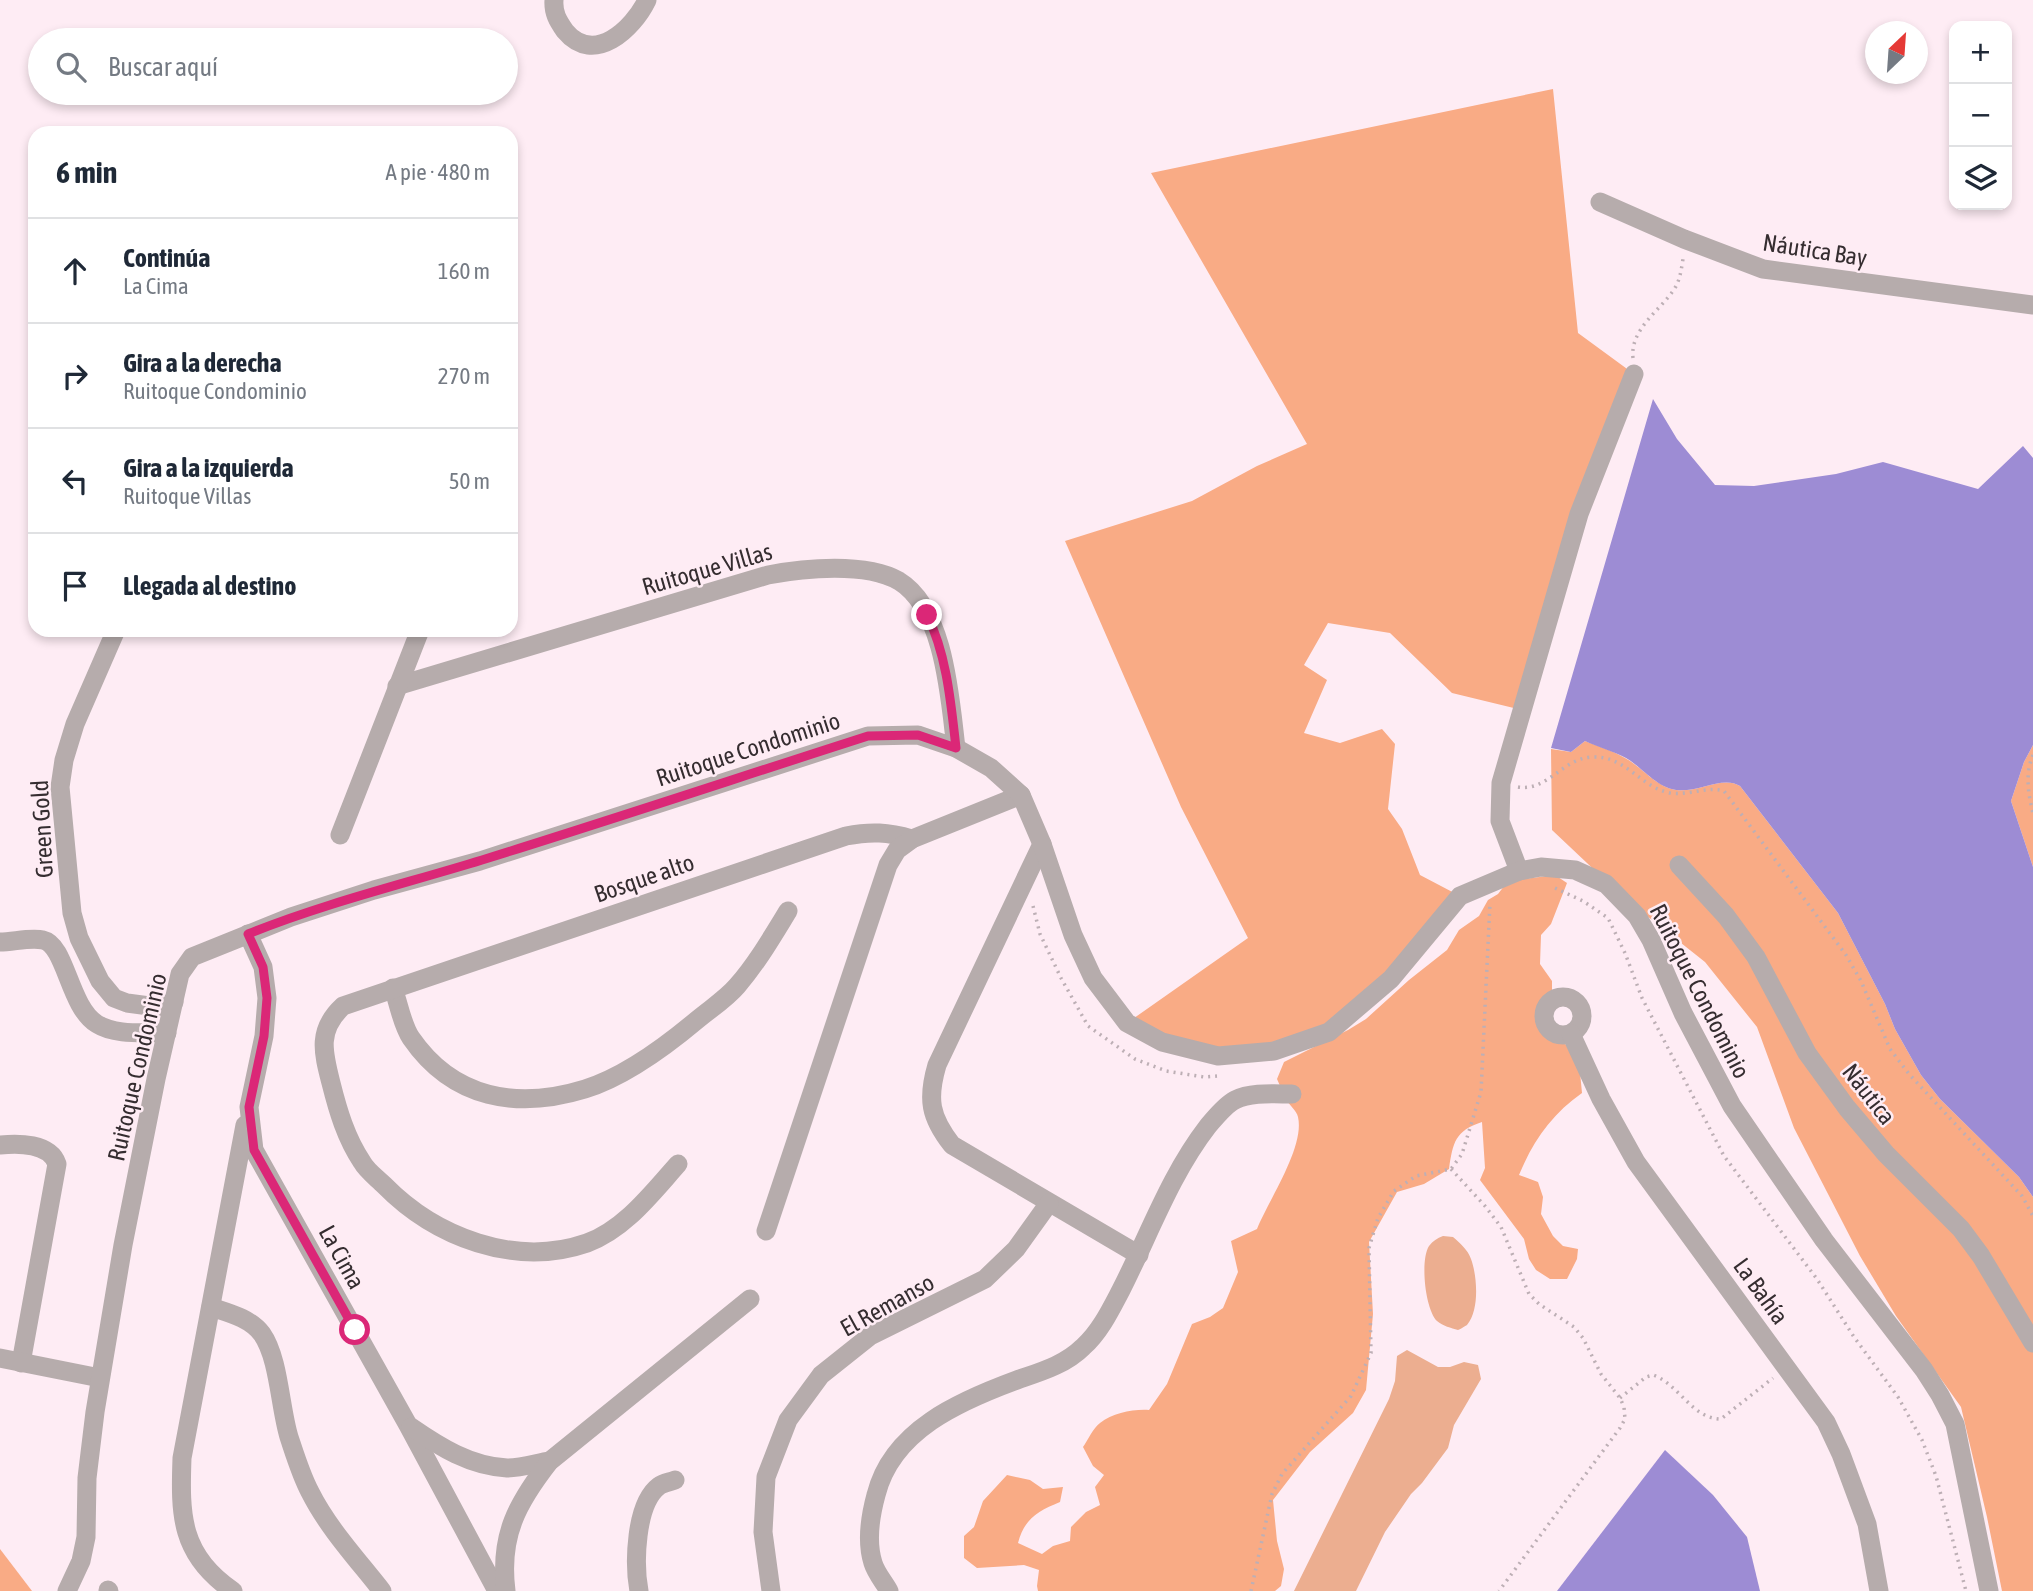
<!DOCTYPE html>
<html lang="es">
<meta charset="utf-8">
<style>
:root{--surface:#fff;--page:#f6f6f7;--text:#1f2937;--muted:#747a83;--line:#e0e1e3}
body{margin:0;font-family:"Asap Condensed",sans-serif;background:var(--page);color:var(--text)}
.controls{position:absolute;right:21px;top:21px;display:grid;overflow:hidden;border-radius:14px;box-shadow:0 4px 10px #0003}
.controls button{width:63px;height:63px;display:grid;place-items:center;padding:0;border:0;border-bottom:2px solid var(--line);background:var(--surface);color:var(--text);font:35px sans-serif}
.compass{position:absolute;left:1865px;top:21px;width:63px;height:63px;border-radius:50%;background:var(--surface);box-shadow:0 4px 10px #0003;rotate:25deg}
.stop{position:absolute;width:21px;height:21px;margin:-16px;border:5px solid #db2777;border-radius:50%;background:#fff}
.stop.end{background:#db2777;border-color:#fff;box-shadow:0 2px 7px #0008}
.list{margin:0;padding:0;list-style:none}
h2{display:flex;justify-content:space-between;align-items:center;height:91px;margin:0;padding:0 28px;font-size:30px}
h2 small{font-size:23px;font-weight:400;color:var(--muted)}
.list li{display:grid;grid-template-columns:46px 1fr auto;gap:21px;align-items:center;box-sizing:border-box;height:105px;padding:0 28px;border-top:2px solid var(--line)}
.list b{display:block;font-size:26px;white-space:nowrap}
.list p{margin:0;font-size:23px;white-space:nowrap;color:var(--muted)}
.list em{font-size:23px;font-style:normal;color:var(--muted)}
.icon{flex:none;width:38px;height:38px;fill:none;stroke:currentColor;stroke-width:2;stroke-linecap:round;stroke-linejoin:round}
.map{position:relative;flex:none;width:2033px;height:1591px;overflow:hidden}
.search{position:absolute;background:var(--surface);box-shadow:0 4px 10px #0003;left:28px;top:28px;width:490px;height:77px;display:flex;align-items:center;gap:18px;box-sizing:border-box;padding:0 24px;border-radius:38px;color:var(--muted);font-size:26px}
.panel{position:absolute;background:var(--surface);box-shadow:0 4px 10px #0003;left:28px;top:126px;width:490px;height:511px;border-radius:21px}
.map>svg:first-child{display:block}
.green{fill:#ecae90}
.forest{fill:#f9ab85}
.water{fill:#9d8cd4}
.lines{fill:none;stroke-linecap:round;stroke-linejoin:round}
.path{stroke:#bdafb5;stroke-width:3.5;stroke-dasharray:2 5;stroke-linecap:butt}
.minor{stroke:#b6acac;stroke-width:19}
.route{stroke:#db2777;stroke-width:9}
.labels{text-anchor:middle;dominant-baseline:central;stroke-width:5;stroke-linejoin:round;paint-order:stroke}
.street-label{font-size:24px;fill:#352d30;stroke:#feecf4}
</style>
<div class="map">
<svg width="2033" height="1591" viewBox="0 0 2033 1591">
<rect width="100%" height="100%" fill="#feecf4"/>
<!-- green -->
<g class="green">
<path d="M1443,1236L1453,1237C1460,1243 1468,1250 1471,1259C1477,1275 1480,1310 1467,1325C1467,1325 1459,1330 1458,1330C1451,1328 1443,1326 1437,1321C1425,1309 1420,1260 1429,1246C1433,1241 1437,1238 1443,1236Z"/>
<path d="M1407,1350L1438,1367H1450L1464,1362L1478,1365L1481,1379L1454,1425L1448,1448L1422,1483L1411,1494L1385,1532L1356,1591H1294L1389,1399L1395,1381L1397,1356Z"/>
</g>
<!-- forest -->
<g class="forest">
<path d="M1553,89L1578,333L1634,374L1522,710L1452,693L1390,633L1328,623L1304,665L1327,680L1304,733L1340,743L1382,729L1395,744L1388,809L1402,829L1420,875L1460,896L1329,1032L1218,1056L1127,1023L1248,938L1181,807L1065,541L1192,501L1257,466L1307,444L1151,173Z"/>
<path d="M1585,741C1598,746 1613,751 1625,758C1642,767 1656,787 1676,790C1698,793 1723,775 1740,786L1838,913L1885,1004L1895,1029L1921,1075L1940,1099L2019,1177L2033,1197V1591H2002L1987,1517L1961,1407L1896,1316L1860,1256L1794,1128L1757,1027L1705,962L1623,897L1552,830L1551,749L1571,752Z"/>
<path d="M2033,745V867L2011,801L2024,762Z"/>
<path d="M1555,875L1567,883L1551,924L1541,935L1540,964L1552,981V1027L1579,1062L1582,1093C1552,1114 1533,1141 1519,1175L1538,1182L1543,1197L1541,1214L1553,1236L1563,1246L1578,1249L1577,1259L1567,1279H1550L1536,1270L1529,1259L1524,1239L1480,1180L1485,1168L1482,1122C1455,1131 1453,1142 1449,1169L1424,1184L1397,1192L1369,1242L1373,1314L1366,1390L1353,1413L1310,1452L1273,1500L1277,1541L1284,1569L1281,1586L1275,1591H1038L1037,1586L1039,1570L1024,1565L977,1568L964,1558V1536L974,1527L983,1501L1007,1475L1030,1480L1043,1489L1063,1487L1060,1502C1038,1511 1024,1519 1018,1543L1042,1554L1053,1546L1070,1541L1071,1527L1086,1512L1100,1505L1095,1487L1104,1475L1093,1466L1083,1447C1088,1440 1093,1428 1100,1423C1113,1413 1133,1409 1149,1410L1167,1384L1192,1324L1210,1317L1223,1308L1238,1272L1231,1241L1257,1229C1268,1201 1305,1147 1298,1117C1297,1111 1289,1105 1286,1099C1282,1093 1280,1085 1277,1079L1284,1062L1348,1030L1366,1019L1409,980L1447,950L1459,930L1479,916L1488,900L1498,894L1508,881Z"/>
<path d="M0,1549L32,1591H0Z"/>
</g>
<!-- water -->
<g class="water">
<path d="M1653,399L1677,439L1715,485L1754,486L1836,474L1883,462L1978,489L2023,446L2033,458V745L2024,762L2011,801L2033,867V1197L2019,1177L1940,1099L1921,1075L1895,1029L1885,1004L1838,913L1740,786C1723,775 1698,793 1676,790C1656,787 1643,768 1626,758C1613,751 1598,747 1585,741L1571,752L1551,748Z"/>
<path d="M1665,1450L1713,1495L1747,1537L1760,1591H1557Z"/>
</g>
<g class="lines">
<!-- path -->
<g class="path">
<path d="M1633,358C1630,330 1658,312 1673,291C1680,281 1681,271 1683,259"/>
<path d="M2033,755C2025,773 2028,794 2033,813"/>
<path d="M1518,787C1547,792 1563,758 1592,757C1625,755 1640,787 1670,793C1688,796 1706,786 1724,791L1846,955L1861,981L1890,1049L1909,1074L2022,1196L2033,1216"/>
<path d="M1555,888L1583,901L1608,918L1625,953L1642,998L1724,1156L1817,1279L1854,1337L1898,1397L1922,1440L1936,1476L1966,1591"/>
<path d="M1033,906L1040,934L1061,978L1088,1026L1135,1059L1166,1071L1204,1077L1217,1076"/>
<path d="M1451,1169L1485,1206L1501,1227L1529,1294L1539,1304L1574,1327L1583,1338L1601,1374L1620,1398L1624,1407L1625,1419L1620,1428L1499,1591"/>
<path d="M1620,1398L1646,1377L1653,1375C1679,1384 1692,1419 1721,1419L1773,1378"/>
<path d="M1251,1591L1272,1494L1282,1474L1351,1396L1371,1353L1369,1248L1378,1218L1394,1191L1416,1176L1451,1169L1462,1154L1481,1092L1490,903"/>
</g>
<!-- minor -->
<g class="minor">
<path d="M554,0C553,13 558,21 565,31C594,66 633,29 647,0"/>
<path d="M1600,202L1684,239L1763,269L2033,305"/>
<path d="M116,630L75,724L64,760L60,787L72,913L79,938L100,981L114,998L127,1003L157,1007L174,1002"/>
<path d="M397,686L768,575C804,568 866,562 899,581C945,609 950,700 956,748"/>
<path d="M340,835L420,630"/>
<path d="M1042,844L937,1065C927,1099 930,1117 952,1145L1139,1255"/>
<path d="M1679,865L1726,916L1756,957L1807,1053L1847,1108L1886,1154L1961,1229L1981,1256L2033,1343"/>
<path d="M1519,871L1500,821L1501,783L1579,514L1634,374"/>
<path d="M248,934L263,967L267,998L264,1036L249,1107L254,1150L408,1425L497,1591"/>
<path d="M0,942C13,942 31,937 43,940C66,945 69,1007 97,1024C116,1036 145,1032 167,1033"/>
<path d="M393,988C399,1004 402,1025 411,1038C453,1099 517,1110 585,1089C624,1077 666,1046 697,1020C710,1009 726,999 737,986C757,963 772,937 788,911"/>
<circle cx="1563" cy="1016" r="19"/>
<path d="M1571,1034L1601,1099L1636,1162L1826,1422L1841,1454L1867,1524L1879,1591"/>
<path d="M0,1145C18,1143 50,1143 57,1164L21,1363"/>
<path d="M678,1164C652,1193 625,1229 587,1243C515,1268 435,1237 384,1185C377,1178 367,1171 362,1162C346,1138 338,1111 331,1083C323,1052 317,1030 343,1006L846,836C871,831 888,832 912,839"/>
<path d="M766,1231L888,865L897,850L912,839L1021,795"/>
<path d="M211,1307C229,1313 250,1318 262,1334C279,1358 280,1408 289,1437C295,1455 301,1475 310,1492C328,1528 357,1559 382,1591"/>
<path d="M0,1358L100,1378"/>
<path d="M411,1427C440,1447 470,1466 507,1468C521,1468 537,1463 550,1461"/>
<path d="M108,1590L109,1591"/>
<path d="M67,1591L81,1561L86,1537L87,1478L95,1412L123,1245L156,1079L180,974L192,957L291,917L374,890L480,861L868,736L918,735L956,748L991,768L1021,795L1042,844L1073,935L1093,978L1127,1023L1162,1042L1218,1056L1274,1051L1329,1032L1391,979L1460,896L1519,871L1541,867L1575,870L1606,884L1637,916L1651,940L1683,1013L1732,1106L1824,1240L1924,1370L1940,1395L1955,1424L1989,1591"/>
<path d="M233,1591C180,1555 180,1515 182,1458L245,1125"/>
<path d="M506,1591C499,1536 517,1503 550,1461L750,1299"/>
<path d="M639,1591C634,1564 635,1504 659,1486C663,1483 670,1482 675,1480"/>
<path d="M771,1591L763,1532L766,1477L788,1420L821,1375L870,1336L985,1279L1016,1249L1049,1203"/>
<path d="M889,1591C884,1582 876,1573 873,1563C866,1541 870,1517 876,1495C892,1430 960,1401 1017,1380C1040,1372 1065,1365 1083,1347C1100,1332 1111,1309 1121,1290C1149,1235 1170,1175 1208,1126C1215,1118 1225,1105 1235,1100C1251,1092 1274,1094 1292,1094"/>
</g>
</g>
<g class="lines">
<!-- route -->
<path class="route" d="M355,1330L254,1150L249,1107L264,1036L267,998L263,967L248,934C325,903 404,884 482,860C611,820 740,777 868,736L918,735L956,748C951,704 947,655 927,615"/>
</g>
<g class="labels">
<!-- street labels -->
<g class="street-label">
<text transform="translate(1815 250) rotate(9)">Náutica Bay</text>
<text transform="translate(707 569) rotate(-16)">Ruitoque Villas</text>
<text transform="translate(748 749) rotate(-18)">Ruitoque Condominio</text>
<text transform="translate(42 829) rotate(-93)">Green Gold</text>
<text transform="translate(644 878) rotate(-19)">Bosque alto</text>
<text transform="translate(1700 991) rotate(63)">Ruitoque Condominio</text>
<text transform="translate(137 1067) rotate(-77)">Ruitoque Condominio</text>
<text transform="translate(1869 1094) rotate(52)">Náutica</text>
<text transform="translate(342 1257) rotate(61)">La Cima</text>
<text transform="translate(1761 1291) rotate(54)">La Bahía</text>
<text transform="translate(887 1305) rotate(-29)">El Remanso</text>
</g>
</g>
</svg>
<div class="controls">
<button>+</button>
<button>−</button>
<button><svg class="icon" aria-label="layers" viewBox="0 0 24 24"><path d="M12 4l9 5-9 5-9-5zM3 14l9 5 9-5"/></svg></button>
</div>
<svg class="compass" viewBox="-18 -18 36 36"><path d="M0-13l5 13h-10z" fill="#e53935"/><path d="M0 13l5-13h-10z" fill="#747a83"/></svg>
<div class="stop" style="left:355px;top:1330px"></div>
<div class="stop end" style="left:927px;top:615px"></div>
<div class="search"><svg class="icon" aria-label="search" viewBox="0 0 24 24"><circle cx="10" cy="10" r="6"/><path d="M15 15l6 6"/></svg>Buscar aquí</div>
<section class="panel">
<h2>6 min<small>A pie · 480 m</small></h2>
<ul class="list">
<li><svg class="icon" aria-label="ahead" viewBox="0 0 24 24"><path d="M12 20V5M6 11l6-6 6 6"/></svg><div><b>Continúa</b><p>La Cima</p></div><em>160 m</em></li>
<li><svg class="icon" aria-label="right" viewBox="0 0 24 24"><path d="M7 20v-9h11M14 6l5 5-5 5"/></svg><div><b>Gira a la derecha</b><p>Ruitoque Condominio</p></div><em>270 m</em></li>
<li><svg class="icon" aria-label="left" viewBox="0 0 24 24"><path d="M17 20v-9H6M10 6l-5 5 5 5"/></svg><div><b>Gira a la izquierda</b><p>Ruitoque Villas</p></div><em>50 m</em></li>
<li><svg class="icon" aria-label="arrive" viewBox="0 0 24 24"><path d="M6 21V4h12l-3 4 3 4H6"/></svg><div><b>Llegada al destino</b></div></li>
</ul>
</section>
</div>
